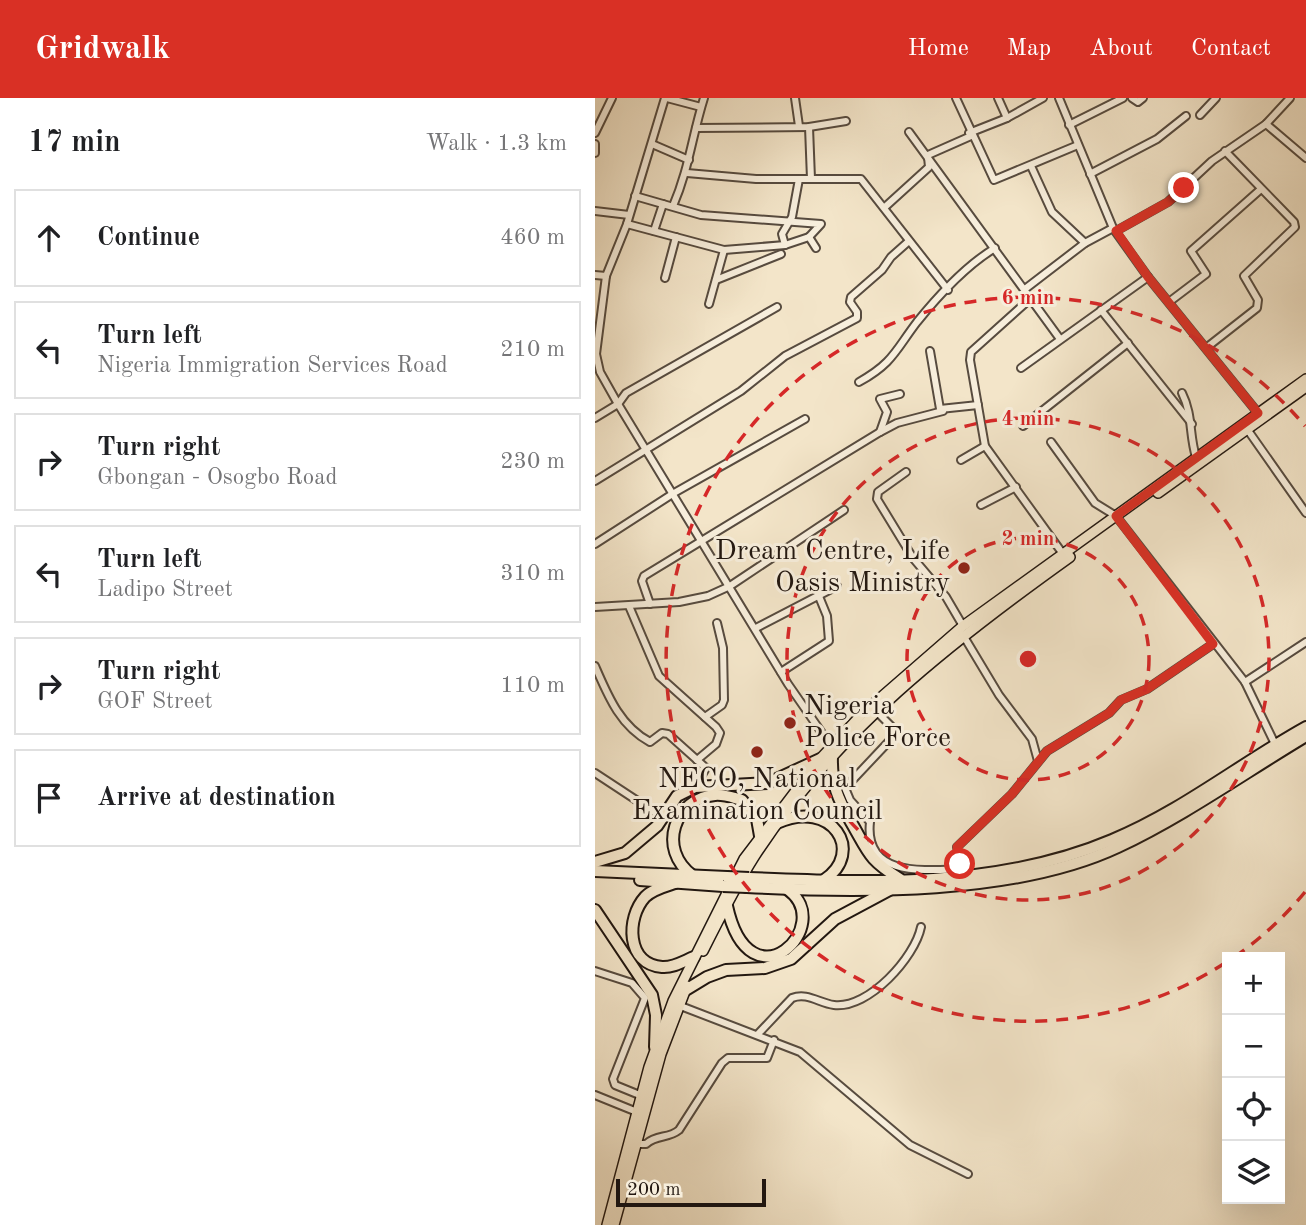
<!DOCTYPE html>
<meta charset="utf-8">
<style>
:root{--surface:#fff;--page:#f2f2f2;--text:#202124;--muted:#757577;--line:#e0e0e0;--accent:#d93025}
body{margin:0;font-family:"Old Standard TT",serif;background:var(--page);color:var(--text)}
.controls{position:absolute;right:21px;bottom:21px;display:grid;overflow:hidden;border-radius:0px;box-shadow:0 7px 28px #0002}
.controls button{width:63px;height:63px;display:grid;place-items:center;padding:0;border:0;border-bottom:2px solid var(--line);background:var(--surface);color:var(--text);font:35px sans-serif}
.scale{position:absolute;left:21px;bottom:18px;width:150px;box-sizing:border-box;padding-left:7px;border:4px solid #231811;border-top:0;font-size:19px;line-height:24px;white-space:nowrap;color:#231811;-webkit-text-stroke:5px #f7eedc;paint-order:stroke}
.stop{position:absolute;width:21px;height:21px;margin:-16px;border:5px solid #d93025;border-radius:50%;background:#fff}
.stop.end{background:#d93025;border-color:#fff;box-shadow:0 2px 7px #0008}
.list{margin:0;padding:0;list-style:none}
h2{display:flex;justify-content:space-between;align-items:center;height:91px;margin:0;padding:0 28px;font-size:30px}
h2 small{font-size:23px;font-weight:400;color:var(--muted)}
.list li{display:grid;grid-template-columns:46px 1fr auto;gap:21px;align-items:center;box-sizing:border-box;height:98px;margin:0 14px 14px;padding:0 14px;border:2px solid var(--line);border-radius:0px}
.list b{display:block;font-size:26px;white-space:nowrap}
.list p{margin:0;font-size:23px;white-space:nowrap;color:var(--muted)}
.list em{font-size:23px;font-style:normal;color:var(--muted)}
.icon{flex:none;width:38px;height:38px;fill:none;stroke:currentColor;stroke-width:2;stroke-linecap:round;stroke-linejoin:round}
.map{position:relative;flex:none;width:711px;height:1127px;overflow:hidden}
header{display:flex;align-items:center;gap:42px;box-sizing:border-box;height:98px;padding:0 35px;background:var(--accent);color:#fff}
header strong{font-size:33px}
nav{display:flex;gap:38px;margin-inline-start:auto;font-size:24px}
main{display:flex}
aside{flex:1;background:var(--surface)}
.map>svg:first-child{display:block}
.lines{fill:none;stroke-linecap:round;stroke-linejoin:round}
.street-casing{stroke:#574b3f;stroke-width:10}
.primary-casing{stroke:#231811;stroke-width:12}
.highway-casing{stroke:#231811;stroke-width:14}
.street{stroke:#f7eedc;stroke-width:6}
.primary{stroke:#f3e5c9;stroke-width:9}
.highway{stroke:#f3e5c9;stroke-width:10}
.highway-bridge-casing{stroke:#231811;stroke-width:14;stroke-linecap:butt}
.highway-bridge{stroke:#f3e5c9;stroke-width:10}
.route{stroke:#d93025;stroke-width:9}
.ring{fill:none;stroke:#d62828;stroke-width:3.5;stroke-dasharray:12 9}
.poi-dot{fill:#8f2418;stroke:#f7eedc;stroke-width:2.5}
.labels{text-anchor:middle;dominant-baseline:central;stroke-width:6;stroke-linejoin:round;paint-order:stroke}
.poi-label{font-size:28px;fill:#231811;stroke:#f7eedc;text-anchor:end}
.centre{fill:#d62828;stroke:#f7eedc;stroke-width:3.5}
.ring-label{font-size:21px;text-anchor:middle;font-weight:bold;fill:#d62828;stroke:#f7eedc;stroke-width:6;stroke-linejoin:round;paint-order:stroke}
</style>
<header>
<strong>Gridwalk</strong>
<nav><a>Home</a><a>Map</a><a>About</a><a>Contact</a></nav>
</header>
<main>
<aside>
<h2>17 min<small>Walk · 1.3 km</small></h2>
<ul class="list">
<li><svg class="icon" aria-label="ahead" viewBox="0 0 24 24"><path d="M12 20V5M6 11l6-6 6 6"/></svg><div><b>Continue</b></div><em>460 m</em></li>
<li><svg class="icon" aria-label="left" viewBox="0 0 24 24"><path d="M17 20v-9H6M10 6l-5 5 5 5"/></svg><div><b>Turn left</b><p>Nigeria Immigration Services Road</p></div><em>210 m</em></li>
<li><svg class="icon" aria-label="right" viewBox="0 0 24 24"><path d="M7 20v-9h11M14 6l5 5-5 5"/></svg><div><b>Turn right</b><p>Gbongan - Osogbo Road</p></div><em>230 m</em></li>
<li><svg class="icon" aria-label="left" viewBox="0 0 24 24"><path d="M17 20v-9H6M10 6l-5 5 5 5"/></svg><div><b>Turn left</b><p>Ladipo Street</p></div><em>310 m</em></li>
<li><svg class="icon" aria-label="right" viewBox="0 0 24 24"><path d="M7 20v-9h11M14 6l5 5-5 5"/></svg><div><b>Turn right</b><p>GOF Street</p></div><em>110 m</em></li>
<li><svg class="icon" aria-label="arrive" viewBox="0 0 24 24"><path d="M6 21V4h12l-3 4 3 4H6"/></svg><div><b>Arrive at destination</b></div></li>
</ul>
</aside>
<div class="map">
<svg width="711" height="1127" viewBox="0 0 711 1127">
<rect width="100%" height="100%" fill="#f3e5c9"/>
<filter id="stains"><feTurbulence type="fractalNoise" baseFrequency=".00286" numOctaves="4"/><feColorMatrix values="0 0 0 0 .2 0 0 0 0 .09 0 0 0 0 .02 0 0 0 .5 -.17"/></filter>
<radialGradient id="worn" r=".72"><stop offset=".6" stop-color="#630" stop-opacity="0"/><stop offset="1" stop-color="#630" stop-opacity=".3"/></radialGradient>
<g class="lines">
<!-- street casing -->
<g class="street-casing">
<g id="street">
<path d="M70,0L32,126L11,178L1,256L5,274L23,306L193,586L236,648"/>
<path d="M72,0L106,9"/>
<path d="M200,0L204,28"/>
<path d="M361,0L399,82L483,47"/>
<path d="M403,0L412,20"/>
<path d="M464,0L518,130L553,179L663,315"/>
<path d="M537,0L543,4L548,0"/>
<path d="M605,17L621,0"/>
<path d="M671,26L711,60"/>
<path d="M474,27L528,0"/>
<path d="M214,29L216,81"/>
<path d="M101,30L214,29L251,23"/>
<path d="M314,34L465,241"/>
<path d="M0,35L17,0"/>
<path d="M374,35L412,20L448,0"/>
<path d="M0,46V55"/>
<path d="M57,46L94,62"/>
<path d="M333,57L376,38"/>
<path d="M436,68L457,114L490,145"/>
<path d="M92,75L161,81H266L353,192"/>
<path d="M495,76L562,41L591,18"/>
<path d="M40,98L106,117L226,126L214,139"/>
<path d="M78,108C94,71 97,38 109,0"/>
<path d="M290,109L334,69L333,59"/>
<path d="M0,113L34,117"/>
<path d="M32,126L129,152L190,147L214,139L221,150"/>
<path d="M59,133L68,106"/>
<path d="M521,133L573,104L617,63L671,26L695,0"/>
<path d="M190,147L187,136L197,119L204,81"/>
<path d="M0,177L11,178"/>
<path d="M70,180L81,139"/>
<path d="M121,182L186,156"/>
<path d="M430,191L490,145L518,130"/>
<path d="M435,201L376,254L375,262L390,348L468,456"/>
<path d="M574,204L611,176L596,153L666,91"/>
<path d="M114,206L129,152"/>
<path d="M506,212L597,326"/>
<path d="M611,250L662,210L663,202L649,178L700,129L699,124L630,53"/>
<path d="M335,253L345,311L383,307"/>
<path d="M426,270L553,179"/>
<path d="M264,284C298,265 300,253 322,224C343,198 372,167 400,150"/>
<path d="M587,295C598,317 594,337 601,359"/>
<path d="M0,320L23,306L31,295L182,209"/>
<path d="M428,328L533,245"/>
<path d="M652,331L711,415"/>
<path d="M285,334L302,325L348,313"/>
<path d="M456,344L500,405L521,418L650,584L680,646"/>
<path d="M366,362L390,348"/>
<path d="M311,374L283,394L282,401L318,460L351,499L368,528"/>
<path d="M0,383L146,293L190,258L262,220V214L255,204L256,199L287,172L296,159L314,143"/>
<path d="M386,407L421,389"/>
<path d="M0,446L79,395L210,321"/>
<path d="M55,506L47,483L49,478L285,334L292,314L285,301L305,296"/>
<path d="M34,508L64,578L121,629L125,635L121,646L102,662"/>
<path d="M0,509L84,504L113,498L135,488L249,412"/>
<path d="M161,530L242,488"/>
<path d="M368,537L404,597L437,641L443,663"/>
<path d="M0,568C13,598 25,628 55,644L67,635L73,636L111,670L100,689"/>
<path d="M186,574L234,543L232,518L223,496"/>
<path d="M650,584L711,544"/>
<path d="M281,613L298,630L299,638L250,690L255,702L275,724C269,778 326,773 363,771L366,769L362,749L417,696L452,653L514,615L526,602L552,591L618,546"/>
<path d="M110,619L127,607L129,602L128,550L122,525"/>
<path d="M0,675L67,719"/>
<path d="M0,873L37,885L50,900L18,981L20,987L47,998"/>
<path d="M83,907L205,954L315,1047L373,1076"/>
<path d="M163,936L197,900C212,894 224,905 239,907C274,911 320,859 326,829"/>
<path d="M0,997L42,1014"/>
<path d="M41,1046H51C62,1036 73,1041 84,1032L127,965L133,960H172L179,942"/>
</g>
</g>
<!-- primary casing -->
<g class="primary-casing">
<g id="primary">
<path d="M563,395L711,289"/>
<path d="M108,853C124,821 140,789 159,759C240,634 356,544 475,459"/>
<path d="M12,1127L54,969L78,903L149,761L225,661L268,615L368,528L711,281"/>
<path d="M19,1127L66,956L92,888"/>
</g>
</g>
<!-- highway casing -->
<g class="highway-casing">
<g id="highway">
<path d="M237,658C236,686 243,701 256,724C274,755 273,761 305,781"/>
<path d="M182,725C237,700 271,754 229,782"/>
<path d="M0,764L30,755L62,728L82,698L100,689L173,685L225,661"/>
<path d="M0,773L132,779"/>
<path d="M98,778C61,751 80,700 120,697C129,696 139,700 147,702L162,721L165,738"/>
<path d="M154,780C275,785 404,790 517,742C587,713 646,665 711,629"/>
<path d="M45,782L128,788"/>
<path d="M80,785C71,788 58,791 50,799C31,820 31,866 67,869C78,870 89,863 99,859"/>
<path d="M152,789C264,795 421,797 523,749C589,718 649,675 711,638"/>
<path d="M132,808C155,913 243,827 192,791"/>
<path d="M0,812L57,897L61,917L60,949"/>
<path d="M89,893L112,879L131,872L170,870L196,861L240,821L298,790"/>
</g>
</g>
<!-- street -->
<use href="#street" class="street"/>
<!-- primary -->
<use href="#primary" class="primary"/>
<!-- highway -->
<use href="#highway" class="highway"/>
<!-- highway-bridge casing -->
<g class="highway-bridge-casing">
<g id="highway-bridge">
<path d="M132,779L154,780"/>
<path d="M128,788L152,789"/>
</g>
</g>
<!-- highway-bridge -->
<use href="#highway-bridge" class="highway-bridge"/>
</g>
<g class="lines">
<!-- route -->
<path class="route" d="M365,766L362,749L417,696L452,653L514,615L526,602L552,591L618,546L521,418L663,315L553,179L521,133L573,104L589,90"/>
</g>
<!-- distance rings -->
<g class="ring">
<circle cx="433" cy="561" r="121"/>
<circle cx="433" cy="561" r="241"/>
<path d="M710 794A362 362 0 0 1 641 858M630 865A362 362 0 1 1 710 328"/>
</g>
<!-- markers -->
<g class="poi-dot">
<circle cx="369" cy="470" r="7"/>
<circle cx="195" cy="625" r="7"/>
<circle cx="162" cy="654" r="7"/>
</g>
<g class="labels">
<!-- poi labels -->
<g class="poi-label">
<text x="355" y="454">Dream Centre, Life<tspan x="355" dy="32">Oasis Ministry</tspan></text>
<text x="209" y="609" text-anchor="start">Nigeria<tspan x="209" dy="32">Police Force</tspan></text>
<text x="162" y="682" text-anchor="middle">NECO, National<tspan x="162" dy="32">Examination Council</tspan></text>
</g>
</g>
<circle cx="433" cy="561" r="10" class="centre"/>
<g class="ring-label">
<text x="433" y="206">6 min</text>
<text x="433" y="327">4 min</text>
<text x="433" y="447">2 min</text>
</g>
<rect width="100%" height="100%" filter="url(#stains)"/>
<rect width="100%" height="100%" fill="url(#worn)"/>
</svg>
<div class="controls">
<button>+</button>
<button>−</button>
<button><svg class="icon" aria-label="locate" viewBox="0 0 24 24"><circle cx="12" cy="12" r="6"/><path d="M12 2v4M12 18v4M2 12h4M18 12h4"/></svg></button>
<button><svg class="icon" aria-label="layers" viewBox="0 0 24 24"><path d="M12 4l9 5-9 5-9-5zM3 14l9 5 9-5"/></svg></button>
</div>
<div class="scale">200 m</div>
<div class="stop" style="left:365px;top:766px"></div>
<div class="stop end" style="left:589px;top:90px"></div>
</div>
</main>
